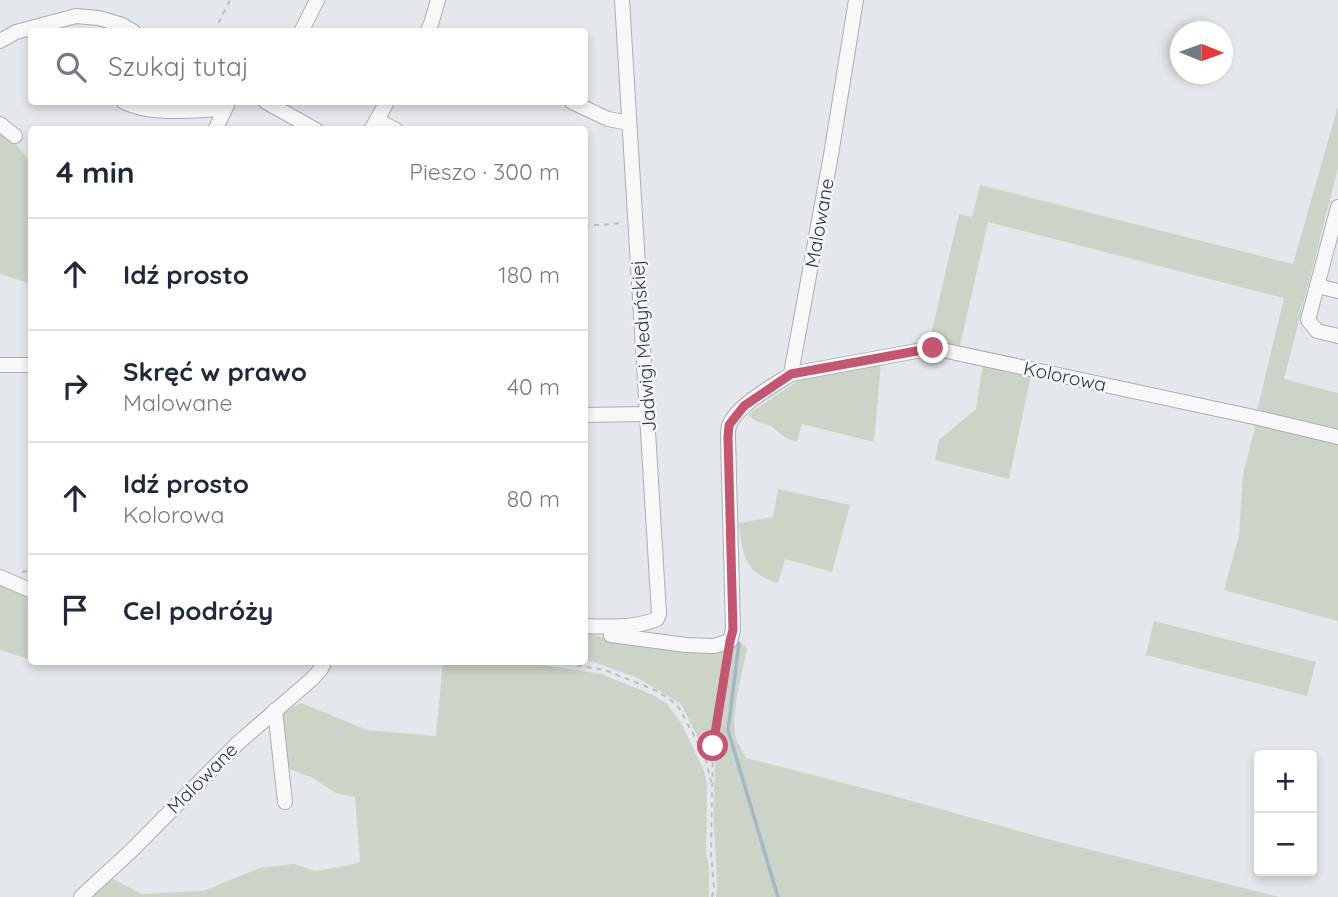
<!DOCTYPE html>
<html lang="pl">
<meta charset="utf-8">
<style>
:root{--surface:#fff;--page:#f6f6f7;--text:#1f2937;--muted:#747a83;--line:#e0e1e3}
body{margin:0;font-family:Quicksand,sans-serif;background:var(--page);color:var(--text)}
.controls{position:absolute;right:21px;bottom:21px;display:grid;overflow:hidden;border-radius:7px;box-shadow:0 4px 10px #0003}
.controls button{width:63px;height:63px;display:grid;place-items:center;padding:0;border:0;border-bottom:2px solid var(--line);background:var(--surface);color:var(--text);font:35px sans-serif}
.compass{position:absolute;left:1170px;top:21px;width:63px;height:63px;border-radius:50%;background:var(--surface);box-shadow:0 4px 10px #0003;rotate:91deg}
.stop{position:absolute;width:21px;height:21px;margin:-16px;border:5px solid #c35670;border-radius:50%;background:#fff}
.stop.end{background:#c35670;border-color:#fff;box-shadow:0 2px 7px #0008}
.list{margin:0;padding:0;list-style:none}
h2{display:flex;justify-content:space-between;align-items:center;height:91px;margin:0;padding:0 28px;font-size:30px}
h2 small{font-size:23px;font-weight:400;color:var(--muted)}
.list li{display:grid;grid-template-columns:46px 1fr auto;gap:21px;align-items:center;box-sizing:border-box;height:112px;padding:0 28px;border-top:2px solid var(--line)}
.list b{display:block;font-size:26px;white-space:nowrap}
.list p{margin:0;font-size:23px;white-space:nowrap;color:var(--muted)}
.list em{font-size:23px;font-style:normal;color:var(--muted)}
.icon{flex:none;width:38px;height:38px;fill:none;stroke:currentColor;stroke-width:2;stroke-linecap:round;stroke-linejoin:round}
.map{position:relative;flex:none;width:1338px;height:897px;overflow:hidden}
.search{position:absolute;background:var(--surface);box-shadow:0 4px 10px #0003;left:28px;top:28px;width:560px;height:77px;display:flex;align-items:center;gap:18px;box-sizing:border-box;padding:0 24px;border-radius:7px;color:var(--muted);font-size:26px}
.panel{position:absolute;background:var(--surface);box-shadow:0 4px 10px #0003;left:28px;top:126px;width:560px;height:539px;border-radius:7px}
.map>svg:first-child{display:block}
.green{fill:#cbd4c6}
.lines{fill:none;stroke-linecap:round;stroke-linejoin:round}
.stream{stroke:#a3b8c7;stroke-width:3.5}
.minor-casing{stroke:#a9aeb5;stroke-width:16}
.path{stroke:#babec2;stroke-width:2;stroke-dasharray:5 5;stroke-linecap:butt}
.minor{stroke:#f7f8f9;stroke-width:14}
.route{stroke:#c35670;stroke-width:9}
.labels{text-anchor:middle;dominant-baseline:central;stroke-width:5;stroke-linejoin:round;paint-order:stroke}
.street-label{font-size:19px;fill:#2d3642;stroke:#f4f6f8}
</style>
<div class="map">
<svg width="1338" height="897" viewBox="0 0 1338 897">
<rect width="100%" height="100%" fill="#e4e7eb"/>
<!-- green -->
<g class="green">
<path d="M1338,106V168L1284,379L1338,393V621L1224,590L1239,535L1243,474L1255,428L1257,411L1284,298L988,222L959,350L929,343L959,214L972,217L980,185L1293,264Z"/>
<path d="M0,130L17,145L31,163V284L0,274Z"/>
<path d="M984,356L1033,366L1009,479L935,460L939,440L976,409Z"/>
<path d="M881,363L874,442L802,424L797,442L786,438L771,426L754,420L749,416L750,413L802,378L808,376L829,374Z"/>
<path d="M778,489L850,505L832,572L785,559L778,583C743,572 743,555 739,523L773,517Z"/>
<path d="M0,585L31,597V660L0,650Z"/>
<path d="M1154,621L1316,662L1307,696L1146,655Z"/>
<path d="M585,633L649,647L726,646L717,698L710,762L681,704L638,678L594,662L585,661Z"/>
<path d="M737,643H741L746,646L747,651C742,672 730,718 736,738C738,745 743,752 746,758L890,795L1047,839L1279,897H716C718,878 716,861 715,843C713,817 714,792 715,766C716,726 730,688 732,648Z"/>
<path d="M443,662H523L601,674L653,695L667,704L681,723L704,771L707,785L706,853L709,866V897H92L111,878L142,894L203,891L260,868L294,864L315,871L341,867L360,862L355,797L336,793L311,777L284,767L279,714L301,703L367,730L436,736Z"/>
</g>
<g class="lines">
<!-- stream -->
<path class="stream" d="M739,643L728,730L778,897"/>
<!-- minor casing -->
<g class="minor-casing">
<g id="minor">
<path d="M301,32L317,0"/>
<path d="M427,32L431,24L438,0"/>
<path d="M0,41L16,32L76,16L99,18L122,25L134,32"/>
<path d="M124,102C153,116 192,110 224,109"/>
<path d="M266,102L316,130"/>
<path d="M572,102L608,119L629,123"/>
<path d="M377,120L396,130"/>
<path d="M0,124L15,136"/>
<path d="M215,130L228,103"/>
<path d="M371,130L387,102"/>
<path d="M1338,207L1308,320L1317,331L1338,336"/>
<path d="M1317,286L1338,291"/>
<path d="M0,365H32"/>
<path d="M791,374L933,348L1263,419L1338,437"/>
<path d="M584,415L648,414"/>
<path d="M0,577L32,591"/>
<path d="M584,626C606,627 637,628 657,619L659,614L622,0"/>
<path d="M610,627L611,635L686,645L714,646L730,641L733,630L728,437C728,433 728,429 729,426C735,406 775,385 791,374L831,155L856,0"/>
<path d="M275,710L285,802"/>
<path d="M81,897L131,851L238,743L312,679L321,669L324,662"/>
</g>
</g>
<!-- path -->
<g class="path">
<path d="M214,32L230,0"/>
<path d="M584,226L622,223"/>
<path d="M22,572L32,570"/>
<path d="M557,662L605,670L655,690L671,700L679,708L705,756L711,782"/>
<path d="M712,897L714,887L711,853L713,746L728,656"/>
</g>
<!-- minor -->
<use href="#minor" class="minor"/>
</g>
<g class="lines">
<!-- route -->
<path class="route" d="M713,746L730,641L733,630L728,437L729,425L744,406L791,374L933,348"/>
</g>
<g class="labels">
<!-- street labels -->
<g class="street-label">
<text transform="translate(819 223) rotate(-80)">Malowane</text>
<text transform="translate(643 346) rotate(-94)">Jadwigi Medyńskiej</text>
<text transform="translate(1065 376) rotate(12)">Kolorowa</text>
<text transform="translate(202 778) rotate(-45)">Malowane</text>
</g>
</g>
</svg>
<div class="controls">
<button>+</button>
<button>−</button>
</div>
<svg class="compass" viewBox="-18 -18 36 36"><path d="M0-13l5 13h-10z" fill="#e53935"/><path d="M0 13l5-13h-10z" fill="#747a83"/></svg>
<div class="stop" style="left:713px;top:746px"></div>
<div class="stop end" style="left:933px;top:348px"></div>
<div class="search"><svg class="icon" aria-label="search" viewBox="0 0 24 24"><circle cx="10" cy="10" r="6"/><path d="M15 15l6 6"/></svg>Szukaj tutaj</div>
<section class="panel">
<h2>4 min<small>Pieszo · 300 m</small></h2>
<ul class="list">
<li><svg class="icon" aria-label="ahead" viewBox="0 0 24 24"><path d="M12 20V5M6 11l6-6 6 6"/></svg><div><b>Idź prosto</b></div><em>180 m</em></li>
<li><svg class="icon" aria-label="right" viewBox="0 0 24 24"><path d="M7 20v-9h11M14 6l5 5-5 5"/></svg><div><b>Skręć w prawo</b><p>Malowane</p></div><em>40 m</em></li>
<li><svg class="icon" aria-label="ahead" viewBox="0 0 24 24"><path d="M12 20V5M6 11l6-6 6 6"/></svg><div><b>Idź prosto</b><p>Kolorowa</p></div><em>80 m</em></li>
<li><svg class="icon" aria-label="arrive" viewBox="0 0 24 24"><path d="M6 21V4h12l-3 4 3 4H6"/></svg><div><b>Cel podróży</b></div></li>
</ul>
</section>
</div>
